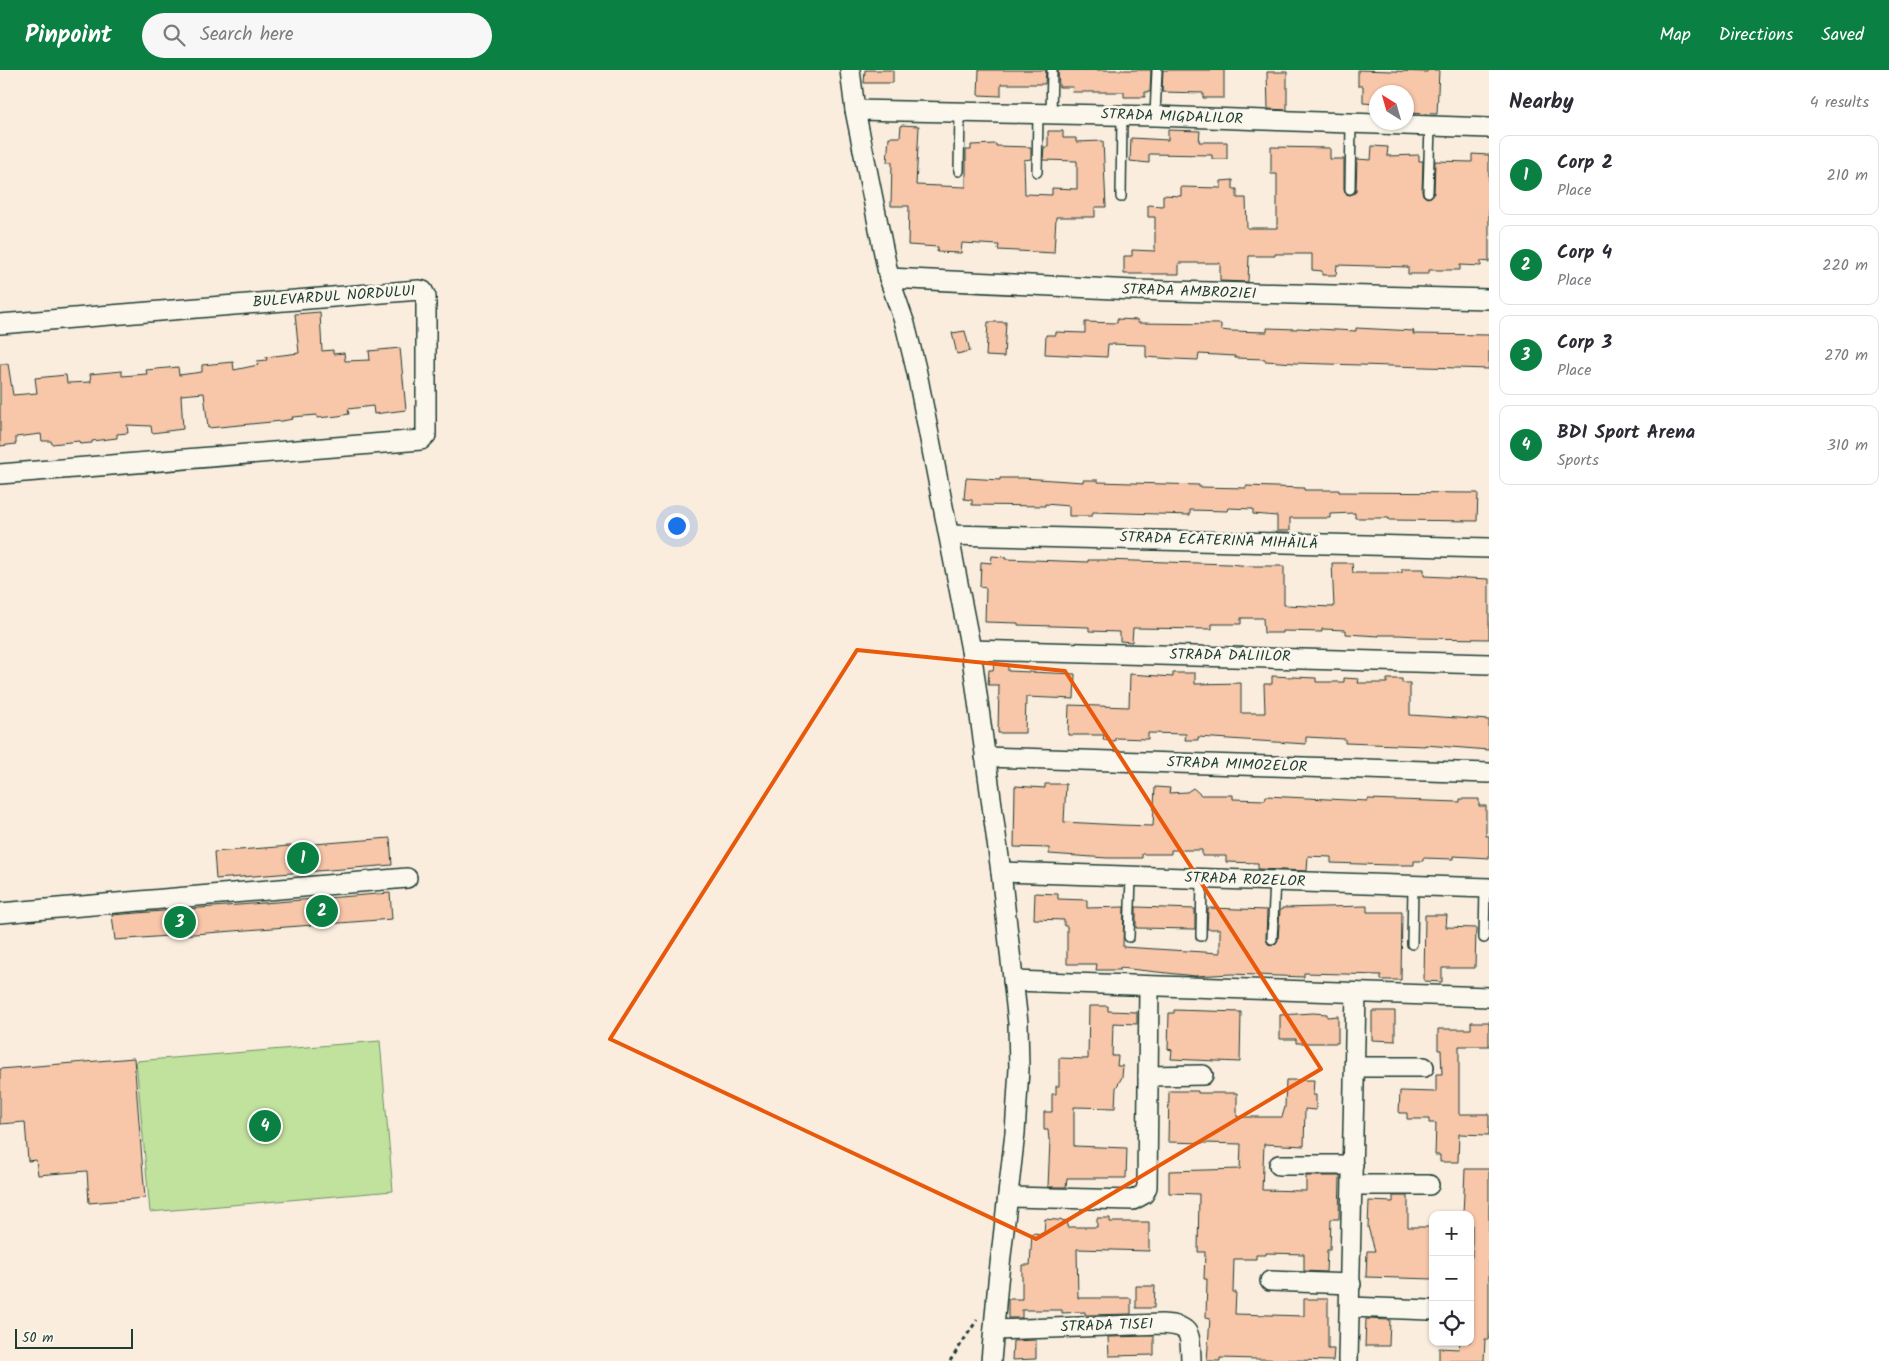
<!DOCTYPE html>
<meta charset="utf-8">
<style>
:root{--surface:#fff;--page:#f7f7f7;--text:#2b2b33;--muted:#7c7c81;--line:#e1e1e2;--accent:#0b8043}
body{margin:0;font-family:Kalam,sans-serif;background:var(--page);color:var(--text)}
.controls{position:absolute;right:15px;bottom:15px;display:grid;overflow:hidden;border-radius:10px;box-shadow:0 1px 4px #0004}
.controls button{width:45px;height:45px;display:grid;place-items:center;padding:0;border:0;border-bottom:1px solid var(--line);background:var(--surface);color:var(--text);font:25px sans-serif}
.compass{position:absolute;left:1369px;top:15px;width:45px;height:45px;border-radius:50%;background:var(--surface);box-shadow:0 1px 4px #0004;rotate:323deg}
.scale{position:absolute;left:15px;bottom:12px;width:118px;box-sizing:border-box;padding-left:5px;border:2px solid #1f3d34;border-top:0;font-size:14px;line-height:18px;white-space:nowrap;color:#1f3d34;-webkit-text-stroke:4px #fbf7ec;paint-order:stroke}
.you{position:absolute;left:676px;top:455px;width:18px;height:18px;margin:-12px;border:4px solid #fff;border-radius:50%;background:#1a73e8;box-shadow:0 0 0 8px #1a73e833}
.badge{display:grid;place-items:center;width:32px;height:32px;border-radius:50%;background:var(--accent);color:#fff;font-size:16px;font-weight:700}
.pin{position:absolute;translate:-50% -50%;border:2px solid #fff;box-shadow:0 1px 5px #0006}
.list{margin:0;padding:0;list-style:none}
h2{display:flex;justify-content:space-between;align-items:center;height:65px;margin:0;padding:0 20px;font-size:21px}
h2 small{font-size:16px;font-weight:400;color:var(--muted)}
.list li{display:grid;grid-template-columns:32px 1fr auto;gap:15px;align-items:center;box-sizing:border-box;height:80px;margin:0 10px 10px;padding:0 10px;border:1px solid var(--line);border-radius:10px}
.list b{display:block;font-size:19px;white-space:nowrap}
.list p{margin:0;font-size:16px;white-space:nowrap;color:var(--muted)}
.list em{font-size:16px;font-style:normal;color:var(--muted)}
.icon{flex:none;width:28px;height:28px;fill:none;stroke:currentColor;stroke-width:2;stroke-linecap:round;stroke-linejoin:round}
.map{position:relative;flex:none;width:1489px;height:1291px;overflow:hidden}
header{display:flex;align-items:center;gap:30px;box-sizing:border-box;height:70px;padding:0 25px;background:var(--accent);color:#fff}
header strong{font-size:24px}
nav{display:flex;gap:28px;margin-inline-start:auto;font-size:18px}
.search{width:350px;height:45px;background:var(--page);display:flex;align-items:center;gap:12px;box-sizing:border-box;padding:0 18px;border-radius:28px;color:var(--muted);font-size:19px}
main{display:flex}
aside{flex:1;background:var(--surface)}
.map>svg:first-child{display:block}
.green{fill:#c1e29c;stroke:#709068}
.building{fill:#f8c6a8;stroke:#1f3d34}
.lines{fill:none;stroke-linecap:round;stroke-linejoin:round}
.lane-casing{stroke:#1f3d34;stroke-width:12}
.street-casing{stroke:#1f3d34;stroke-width:22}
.path{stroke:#1f3d34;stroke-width:3;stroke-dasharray:4 4;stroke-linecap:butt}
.lane{stroke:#fbf7ec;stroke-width:9}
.street{stroke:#fbf7ec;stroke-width:19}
.marked{fill:none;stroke:#e8590c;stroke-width:4;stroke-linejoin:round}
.labels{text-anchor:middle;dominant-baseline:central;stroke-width:5;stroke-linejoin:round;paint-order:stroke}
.street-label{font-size:15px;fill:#1f3d34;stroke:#fbf7ec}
</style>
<header>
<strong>Pinpoint</strong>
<div class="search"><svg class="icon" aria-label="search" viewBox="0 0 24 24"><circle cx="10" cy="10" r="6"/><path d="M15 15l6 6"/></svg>Search here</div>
<nav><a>Map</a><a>Directions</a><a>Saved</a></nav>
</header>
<main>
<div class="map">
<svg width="1489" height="1291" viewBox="0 0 1489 1291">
<rect width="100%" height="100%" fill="#faedde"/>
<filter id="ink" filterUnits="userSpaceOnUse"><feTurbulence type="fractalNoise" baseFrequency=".02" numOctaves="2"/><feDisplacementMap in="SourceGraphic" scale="10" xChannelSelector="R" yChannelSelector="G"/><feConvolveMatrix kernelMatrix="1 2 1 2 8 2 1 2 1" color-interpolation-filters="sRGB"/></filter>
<g filter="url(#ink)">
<!-- green -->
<path class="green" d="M380,971L393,1121L150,1142L136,991Z"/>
<!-- building -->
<g class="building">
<path d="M865,0H893V13H864Z"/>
<path d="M979,0H1046L1045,14H1001V26L978,25Z"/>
<path d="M1058,0H1151L1150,22H1145V27H1124V22H1072L1073,17H1059Z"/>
<path d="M1163,0H1224V28H1203V23L1162,22Z"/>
<path d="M1358,0L1427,2V0H1439L1437,44L1406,43V22H1376V34L1363,33V16H1358Z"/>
<path d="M1267,2H1287V40L1268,39Z"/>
<path d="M901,55L919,56L916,115L966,117V80H971V75L996,74V76L1031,77V89L1024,90L1025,124L1052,125V118L1077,119V91L1043,90L1044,77H1048V61H1063V68H1076V72L1103,71L1106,137H1095V147H1056L1054,183L998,180L999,175L962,173L961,183L937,182L938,177L908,175L909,136H891L892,92H887L889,67H900Z"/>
<path d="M1168,60L1200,61L1199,72H1227V89H1212V85L1149,84V93L1130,91L1131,68L1168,70Z"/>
<path d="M1372,76L1388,77L1387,86L1419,85V91H1423L1422,122L1423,125L1427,128L1431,127L1434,123L1435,91L1472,92V84L1489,85V192L1481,191V196L1460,195V200H1429V204H1408V197L1337,195L1336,205H1322V201L1312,200V184H1275V186H1249L1248,212L1220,211V193H1179V204H1124V186H1132V180L1155,181V147H1148V135L1163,136V125L1181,126V117L1221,118V111L1233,110V119H1237V128H1246L1247,158H1277V104H1271V77L1330,78V89H1344V119L1346,124L1350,125L1355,123L1356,120L1357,89L1371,90Z"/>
<path d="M320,242L322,281L333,280V284L344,283L345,291L370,290L369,281L400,278L406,340L374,344L373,336L348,339L349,344L338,346L317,348V345L292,347L293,349L282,351L208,358L204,323L181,325L183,359L152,363L151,356L127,355L128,363L117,364V368L92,371V373L80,374L79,371L52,374L51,371H42L41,364L16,367V374L0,376V294H8L13,325L37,323L35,308L66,305L67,313L91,312L90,304L122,301V306L147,304L146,300L178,297L179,305L202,302V295L233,292L234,300L258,295L257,291L267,290L266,287L299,283L295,244Z"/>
<path d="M1117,249L1138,250V253L1221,254V260L1230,261L1267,262V258L1297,259V258L1356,261V258L1414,261L1413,264L1489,265V299L1295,293L1265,291V289L1235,288V286L1199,284L1198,290L1174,289L1146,287V275L1108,274L1107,287L1045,284L1046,265H1056V262L1085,263V252L1117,253Z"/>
<path d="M988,252H1006L1004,287L986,286Z"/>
<path d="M965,261L970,281L957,284L952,263Z"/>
<path d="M966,408L1000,410V408H1023L1083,412V410H1098V412L1199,415V417L1246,418V416L1304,418V420H1339V422L1478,423L1477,451L1389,450V448H1355V443L1330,444V448H1290V461H1277V446L1253,444V439L1228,438L1227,441L1190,440V445L1093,442L1092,446H1069V436L1045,434V436L972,435V430L964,429Z"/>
<path d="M992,486L1005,487V489L1088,492V490H1104L1229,494L1251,496H1284V535L1334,537L1332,493H1352L1353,503H1402V499H1424V506L1489,509V569L1417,568V566L1399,565H1379V566L1346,564V560L1322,559V562L1283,561V563H1264L1263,548H1241V554H1212V559L1133,558L1132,572L1120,571V562L1089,561V557L1018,555V553L985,552L986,518L980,517L981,492L991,493Z"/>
<path d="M994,594L1008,595V601L1075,604L1074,629L1026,627L1025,663H998L999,615H988L989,600H993Z"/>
<path d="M1173,603H1195V614L1241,613V643H1265L1264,614H1272V606L1316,608V612H1344V608L1359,609L1358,613H1387V609H1402V613H1410V645L1489,650V680L1425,675V676L1345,673V669L1306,667V674L1198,667V670H1185L1186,664L1148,663V669L1115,668V671L1103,670L1104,665H1068L1069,635L1129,637L1130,604L1173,607Z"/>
<path d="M1045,714H1066L1064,752L1121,755L1153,756L1155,717L1170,718L1169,723L1187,722L1193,718L1201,725H1233V729L1265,730L1266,726L1368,731V729L1460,732V729H1479V736H1486V766H1489V788L1453,786V789L1423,788V791H1414V795H1390L1331,793V787L1308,786L1307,801L1258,799V793L1226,792V786H1202V780H1171V784H1142V788H1107L1049,784V778L1014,777L1015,716L1045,718Z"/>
<path d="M390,768L392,795L216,809L214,782Z"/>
<path d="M390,823L392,849L115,870L112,845Z"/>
<path d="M1035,823L1058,824V829L1087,830V838L1124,837L1123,877L1220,883V859H1207L1208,839L1210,838L1267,840L1266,869L1268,874L1272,875L1275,874L1278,870L1280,840H1282V838L1367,836V842H1402L1401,910H1381V905L1344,904L1304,903V907L1231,904L1195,906L1120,898V900H1096L1097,894H1067V856H1064V850L1034,849Z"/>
<path d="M1136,837L1195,839V859L1136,858Z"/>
<path d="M1425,845H1447L1446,857L1476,858L1475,898H1442V912L1424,911Z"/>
<path d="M1089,936H1108V941L1137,942V954L1113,953L1112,986H1118L1117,996H1123L1122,1007L1116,1018L1115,1038L1074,1037V1076L1127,1078L1126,1108H1067L1066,1117H1048L1050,1070H1049L1048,1060H1044V1042H1052V1024H1056V1016H1059V988L1088,989Z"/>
<path d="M1174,940L1241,942L1240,992L1171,989L1172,980L1168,979L1169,943H1174Z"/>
<path d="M1372,941H1395V971L1372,970Z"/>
<path d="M1313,943L1327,944V947L1338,946V973H1296V969H1280V945Z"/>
<path d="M1471,952H1489V976H1459V1044H1489V1065L1459,1064L1458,1092H1440V1085H1435L1436,1053H1429V1049H1407V1043H1399L1400,1021L1436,1022V1004H1442L1441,980H1438V959H1471Z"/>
<path d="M134,988L145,1128L89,1133L87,1101L38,1105L36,1090L28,1091L25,1052L0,1054V999Z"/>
<path d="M1286,1010H1314L1313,1025H1316V1040L1305,1039L1304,1076L1264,1074L1262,1120L1306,1121V1106H1340L1339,1149H1331L1330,1180H1327L1326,1202L1304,1201V1184L1266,1183V1185H1256V1189H1234L1233,1222H1236L1235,1244L1304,1246V1229H1328V1279H1334L1333,1291L1220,1288V1291H1207L1210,1248L1206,1247L1207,1209H1204L1205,1182H1198L1199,1124L1169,1123V1101L1240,1099L1241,1074L1168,1072L1169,1021H1198V1023H1237V1047H1282L1285,1037Z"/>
<path d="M1465,1099H1489V1269H1485L1484,1291H1439V1278L1459,1279L1460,1272H1470V1187H1472V1154H1470V1145H1463Z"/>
<path d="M1393,1126H1408V1157H1433V1209L1366,1207L1367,1181H1375L1368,1157L1369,1131L1393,1132Z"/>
<path d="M1097,1148H1110V1152H1149V1181L1077,1179L1078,1228H1131V1244L1085,1245V1242L1062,1243V1240H1022V1248H1008V1229H1022V1195H1030L1032,1163L1044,1164L1045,1149L1068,1151L1067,1157H1097Z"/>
<path d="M1136,1216H1155L1154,1238H1136Z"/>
<path d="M1366,1249L1390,1250L1389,1276H1365Z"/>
<path d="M1154,1266V1285L1109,1286L1108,1267Z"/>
<path d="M1036,1270V1289L1012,1290L1013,1271Z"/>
</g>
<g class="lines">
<!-- lane casing -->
<g class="lane-casing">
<g id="lane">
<path d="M1051,44L1052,0"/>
<path d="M1155,46L1157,0"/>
<path d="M959,101L960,42"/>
<path d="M1037,102L1038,44"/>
<path d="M1350,119L1351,53"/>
<path d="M1428,122L1430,56"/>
<path d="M1121,127L1122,46"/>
<path d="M1201,866L1202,809"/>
<path d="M1129,867L1131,807"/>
<path d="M1484,868L1485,818"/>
<path d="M1272,869L1275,811"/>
<path d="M1412,874L1413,816"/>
</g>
</g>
<!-- street casing -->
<g class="street-casing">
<g id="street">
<path d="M850,0L855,40L889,208L905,254L917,303L971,580L1001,802L1018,953L1019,999L1015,1063L998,1212L991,1291"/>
<path d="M855,40L1155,46L1489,58"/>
<path d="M889,208L1134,220L1489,229"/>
<path d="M0,254L419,220L423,221L426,227V365L421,370L0,404"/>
<path d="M949,465L1489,478"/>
<path d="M971,580L1489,594"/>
<path d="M985,687L1489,703"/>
<path d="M1001,802L1489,818"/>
<path d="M0,843L407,808"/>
<path d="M1013,911L1489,927"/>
<path d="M1355,997H1424"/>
<path d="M1148,1006L1203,1005"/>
<path d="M1279,1095H1353"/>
<path d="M1353,1115H1429"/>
<path d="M1008,1127L1133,1130L1144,1124L1147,1117L1149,916"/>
<path d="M1270,1211L1351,1214"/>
<path d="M1350,1237L1430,1240"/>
<path d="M994,1260L1162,1254C1192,1256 1190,1263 1191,1291"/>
<path d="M1348,1291L1356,923"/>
</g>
</g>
<!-- path -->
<path class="path" d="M950,1291L977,1250"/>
<!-- lane -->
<use href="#lane" class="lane"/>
<!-- street -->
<use href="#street" class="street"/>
</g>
</g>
<!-- marked area -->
<path class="marked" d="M857,580L1065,601L1321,999L1036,1169L610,969Z"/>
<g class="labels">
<!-- street labels -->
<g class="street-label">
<text transform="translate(1172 47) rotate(2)">STRADA MIGDALILOR</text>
<text transform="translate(1189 222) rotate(2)">STRADA AMBROZIEI</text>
<text transform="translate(334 227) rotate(-4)">BULEVARDUL NORDULUI</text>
<text transform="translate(1219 471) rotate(2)">STRADA ECATERINA MIHĂILĂ</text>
<text transform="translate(1230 586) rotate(1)">STRADA DALIILOR</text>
<text transform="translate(1237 695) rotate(2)">STRADA MIMOZELOR</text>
<text transform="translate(1245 810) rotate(2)">STRADA ROZELOR</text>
<text transform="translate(1107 1256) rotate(-2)">STRADA TISEI</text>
</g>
</g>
</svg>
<div class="controls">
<button>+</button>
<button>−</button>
<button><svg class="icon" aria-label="locate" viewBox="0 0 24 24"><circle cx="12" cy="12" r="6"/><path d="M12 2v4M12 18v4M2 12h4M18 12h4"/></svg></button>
</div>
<svg class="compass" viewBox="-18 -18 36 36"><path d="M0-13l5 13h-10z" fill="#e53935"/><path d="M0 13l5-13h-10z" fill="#7c7c81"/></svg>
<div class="scale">50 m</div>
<div class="you"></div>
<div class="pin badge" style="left:303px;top:788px">1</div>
<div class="pin badge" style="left:322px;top:841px">2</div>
<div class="pin badge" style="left:180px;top:852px">3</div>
<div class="pin badge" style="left:265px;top:1056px">4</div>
</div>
<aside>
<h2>Nearby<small>4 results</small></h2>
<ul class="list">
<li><span class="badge">1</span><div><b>Corp 2</b><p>Place</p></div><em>210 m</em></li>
<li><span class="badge">2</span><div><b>Corp 4</b><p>Place</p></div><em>220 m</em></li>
<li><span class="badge">3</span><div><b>Corp 3</b><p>Place</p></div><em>270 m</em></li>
<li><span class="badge">4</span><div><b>BDI Sport Arena</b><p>Sports</p></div><em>310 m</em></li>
</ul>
</aside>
</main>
